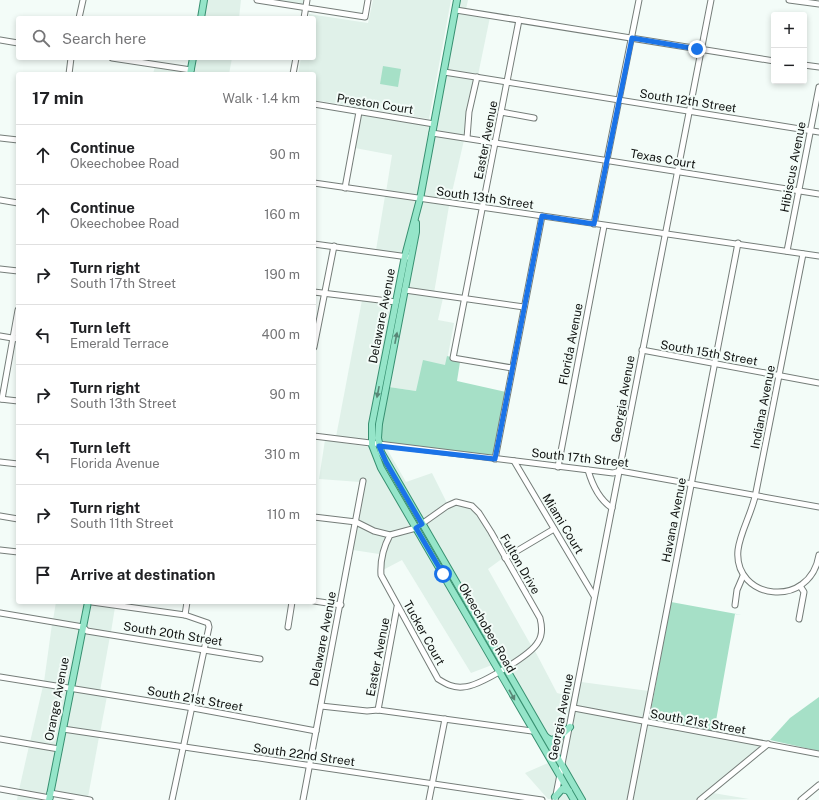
<!DOCTYPE html>
<meta charset="utf-8">
<style>
:root{--surface:#fff;--page:#f6f6f6;--text:#202124;--muted:#757577;--line:#e0e0e0}
body{margin:0;font-family:"Public Sans",sans-serif;background:var(--page);color:var(--text)}
.controls{position:absolute;right:12px;top:12px;display:grid;overflow:hidden;border-radius:4px;box-shadow:0 2px 6px #0003}
.controls button{width:36px;height:36px;display:grid;place-items:center;padding:0;border:0;border-bottom:1px solid var(--line);background:var(--surface);color:var(--text);font:20px sans-serif}
.stop{position:absolute;width:12px;height:12px;margin:-9px;border:3px solid #1a73e8;border-radius:50%;background:#fff}
.stop.end{background:#1a73e8;border-color:#fff;box-shadow:0 1px 4px #0008}
.list{margin:0;padding:0;list-style:none}
h2{display:flex;justify-content:space-between;align-items:center;height:52px;margin:0;padding:0 16px;font-size:17px}
h2 small{font-size:13px;font-weight:400;color:var(--muted)}
.list li{display:grid;grid-template-columns:26px 1fr auto;gap:12px;align-items:center;box-sizing:border-box;height:60px;padding:0 16px;border-top:1px solid var(--line)}
.list b{display:block;font-size:15px;white-space:nowrap}
.list p{margin:0;font-size:13px;white-space:nowrap;color:var(--muted)}
.list em{font-size:13px;font-style:normal;color:var(--muted)}
.icon{flex:none;width:22px;height:22px;fill:none;stroke:currentColor;stroke-width:2;stroke-linecap:round;stroke-linejoin:round}
.map{position:relative;flex:none;width:819px;height:800px;overflow:hidden}
.search{position:absolute;background:var(--surface);box-shadow:0 2px 6px #0003;left:16px;top:16px;width:300px;height:44px;display:flex;align-items:center;gap:10px;box-sizing:border-box;padding:0 14px;border-radius:4px;color:var(--muted);font-size:15px}
.panel{position:absolute;background:var(--surface);box-shadow:0 2px 6px #0003;left:16px;top:72px;width:300px;height:532px;border-radius:4px}
.map>svg:first-child{display:block}
.built{fill:#e0f1e9}
.green{fill:#a6e0c7}
.lines{fill:none;stroke-linecap:round;stroke-linejoin:round}
.minor-casing{stroke:#757d79;stroke-width:7}
.major-casing{stroke:#389071;stroke-width:8}
.minor{stroke:#fff;stroke-width:5}
.major{stroke:#95e5c9;stroke-width:6}
.oneway{fill:#598676}
.route{stroke:#1a73e8;stroke-width:5}
.labels{text-anchor:middle;dominant-baseline:central;stroke-width:4;stroke-linejoin:round;paint-order:stroke}
.street-label{font-size:12px;fill:#101311;stroke:#f3fcf8}
</style>
<div class="map">
<svg width="819" height="800" viewBox="0 0 819 800">
<rect width="100%" height="100%" fill="#f3fcf8"/>
<!-- built -->
<g class="built">
<path d="M207,0H241L239,18H203Z"/>
<path d="M271,0H304V5Z"/>
<path d="M373,0H451L429,119L314,100V74H298L301,58H314V18H309V14L368,23Z"/>
<path d="M460,0H468L466,9L458,8Z"/>
<path d="M457,12L490,17L478,75L446,70Z"/>
<path d="M196,58H232L229,74H193Z"/>
<path d="M155,66L188,71V74H153Z"/>
<path d="M446,75L474,79L467,112L464,135L435,131Z"/>
<path d="M361,115L431,126L418,197L386,192L392,155L355,148Z"/>
<path d="M434,135L464,140L450,201L422,197Z"/>
<path d="M385,196L417,201L403,254L376,250Z"/>
<path d="M421,201L449,206L434,293L408,289L419,232L418,217Z"/>
<path d="M407,293L443,298L438,320L454,323L446,366L416,391L389,387Z"/>
<path d="M362,300L393,304L370,442L336,437Z"/>
<path d="M325,440L370,447L379,469L413,527L390,532L375,529L358,521L365,480L361,479L360,482L319,479Z"/>
<path d="M382,448L387,449L406,482L432,473L447,503L423,521L388,462Z"/>
<path d="M457,504L470,508L477,514L503,558L488,569L532,647L506,664L426,525L448,507Z"/>
<path d="M358,525L387,536L379,554L353,550Z"/>
<path d="M415,531L496,672L492,665L471,673L402,560L383,570L385,550L392,537Z"/>
<path d="M56,602H85L81,624L53,620Z"/>
<path d="M90,604L115,607L111,632L88,629L85,626Z"/>
<path d="M52,624L80,628L69,686L44,682Z"/>
<path d="M84,631L110,636L100,691L73,686Z"/>
<path d="M535,651L557,693L573,697L560,760L508,668Z"/>
<path d="M581,682L649,691L643,720L576,707Z"/>
<path d="M43,686L68,690L57,746L30,742Z"/>
<path d="M73,690L107,696L100,733L65,727Z"/>
<path d="M576,711L643,724L628,800H584L564,766Z"/>
<path d="M648,725L762,745L696,800H633Z"/>
<path d="M65,732L99,737L88,797L53,792Z"/>
<path d="M531,733L557,775L553,799H548L525,773L548,763Z"/>
<path d="M29,746L56,751L48,795L19,790Z"/>
<path d="M561,781L571,800H557Z"/>
<path d="M713,793L749,799L704,800Z"/>
<path d="M18,794L47,800H17Z"/>
</g>
<!-- green -->
<g class="green">
<path d="M383,66L401,69L398,87L380,84Z"/>
<path d="M447,356L451,357L450,360L460,362L457,381L506,392L493,457L381,442V425L389,387L416,391L423,360L445,365Z"/>
<path d="M671,602L742,615L735,614L714,732L649,721Z"/>
<path d="M819,697V751L770,740L790,718Z"/>
</g>
<g class="lines">
<!-- minor casing -->
<g class="minor-casing">
<g id="minor">
<path d="M257,0L365,17L368,0"/>
<path d="M789,0L819,4"/>
<path d="M456,10L774,61"/>
<path d="M79,18L83,0"/>
<path d="M304,18L307,0"/>
<path d="M0,40L18,43"/>
<path d="M112,58L191,70"/>
<path d="M804,65L819,67"/>
<path d="M444,72L819,132"/>
<path d="M69,74L71,58"/>
<path d="M293,74L296,58"/>
<path d="M314,104L434,124"/>
<path d="M501,112L534,118"/>
<path d="M432,133L819,194"/>
<path d="M0,138L18,140"/>
<path d="M467,138L469,112L477,77"/>
<path d="M314,183L819,256"/>
<path d="M345,188L359,112"/>
<path d="M0,200L18,203"/>
<path d="M594,224L639,0"/>
<path d="M314,244L408,257"/>
<path d="M787,251L819,87"/>
<path d="M803,254C787,333 772,413 756,492C753,511 740,532 738,550C733,600 810,610 819,555"/>
<path d="M0,269L18,271"/>
<path d="M405,290L524,307"/>
<path d="M314,292L396,302"/>
<path d="M0,336L18,339"/>
<path d="M314,347L334,246"/>
<path d="M642,350L819,383"/>
<path d="M512,368L453,358L519,20"/>
<path d="M0,399L18,401"/>
<path d="M2,399L18,310"/>
<path d="M314,436L613,473L620,471L819,507"/>
<path d="M495,459L542,216"/>
<path d="M514,461L594,596"/>
<path d="M0,462L18,464"/>
<path d="M558,467L604,226"/>
<path d="M588,470C592,484 600,500 612,508"/>
<path d="M0,516L18,519"/>
<path d="M314,517L356,522L374,531L390,535L416,528L447,506L456,502L472,506L479,513L491,532L540,618C542,626 543,635 538,642C531,655 478,687 463,687C453,688 446,684 438,679L381,575C380,560 383,548 390,535"/>
<path d="M0,550L18,552"/>
<path d="M505,558L554,529"/>
<path d="M314,601L341,605"/>
<path d="M92,602L185,615L208,623L209,627L172,800"/>
<path d="M735,605L737,590L743,576"/>
<path d="M0,613L83,627L87,631L260,659"/>
<path d="M185,615L187,602"/>
<path d="M799,619L804,592L800,586"/>
<path d="M288,627L292,602"/>
<path d="M0,677L193,708L316,731"/>
<path d="M321,706L367,711L378,710L532,731"/>
<path d="M574,708L819,754"/>
<path d="M378,710L397,607"/>
<path d="M63,729L542,800"/>
<path d="M0,739L59,749"/>
<path d="M0,789L50,798"/>
<path d="M50,793L90,800"/>
<path d="M303,800L363,481"/>
<path d="M429,800L445,719"/>
<path d="M555,800L711,0"/>
<path d="M630,800L738,243"/>
<path d="M700,800L768,744"/>
<path d="M801,800L819,785"/>
</g>
</g>
<!-- major casing -->
<g class="major-casing">
<g id="major">
<path d="M457,0L420,199L405,256L372,424V445L381,468L574,800"/>
<path d="M201,18L204,0"/>
<path d="M190,74L193,58"/>
<path d="M416,223V232L379,424L378,438L381,452L582,800"/>
<path d="M546,737L550,740L557,739L570,727"/>
<path d="M555,797L562,789L569,791"/>
<path d="M49,800L88,602"/>
</g>
</g>
<!-- minor -->
<use href="#minor" class="minor"/>
<!-- major -->
<use href="#major" class="major"/>
</g>
<!-- one-way arrows -->
<defs><path id="oneway-solid" d="M-6-.8H1V-3.2L6.5 0L1 3.2V.8H-6Z"/></defs>
<g class="oneway">
<use href="#oneway-solid" transform="translate(396 338) rotate(-79)"/>
<use href="#oneway-solid" transform="translate(378 392) rotate(101)"/>
<use href="#oneway-solid" transform="translate(512 695) rotate(61)"/>
</g>
<g class="lines">
<!-- route -->
<path class="route" d="M443,574L416,528L422,524L386,462L379,446L495,459L542,216L594,224L632,38L697,49"/>
</g>
<g class="labels">
<!-- street labels -->
<g class="street-label">
<text transform="translate(688 101) rotate(9)">South 12th Street</text>
<text transform="translate(375 104) rotate(9)">Preston Court</text>
<text transform="translate(486 140) rotate(-79)">Easter Avenue</text>
<text transform="translate(663 159) rotate(10)">Texas Court</text>
<text transform="translate(793 167) rotate(-79)">Hibiscus Avenue</text>
<text transform="translate(485 198) rotate(8)">South 13th Street</text>
<text transform="translate(382 316) rotate(-79)">Delaware Avenue</text>
<text transform="translate(571 344) rotate(-79)">Florida Avenue</text>
<text transform="translate(709 353) rotate(10)">South 15th Street</text>
<text transform="translate(623 399) rotate(-80)">Georgia Avenue</text>
<text transform="translate(763 407) rotate(-79)">Indiana Avenue</text>
<text transform="translate(580 458) rotate(6)">South 17th Street</text>
<text transform="translate(674 520) rotate(-79)">Havana Avenue</text>
<text transform="translate(563 524) rotate(59)">Miami Court</text>
<text transform="translate(520 564) rotate(60)">Fulton Drive</text>
<text transform="translate(487 628) rotate(60)">Okeechobee Road</text>
<text transform="translate(424 633) rotate(61)">Tucker Court</text>
<text transform="translate(173 634) rotate(9)">South 20th Street</text>
<text transform="translate(323 639) rotate(-79)">Delaware Avenue</text>
<text transform="translate(378 657) rotate(-79)">Easter Avenue</text>
<text transform="translate(57 699) rotate(-79)">Orange Avenue</text>
<text transform="translate(195 699) rotate(10)">South 21st Street</text>
<text transform="translate(561 717) rotate(-79)">Georgia Avenue</text>
<text transform="translate(698 722) rotate(10)">South 21st Street</text>
<text transform="translate(304 755) rotate(8)">South 22nd Street</text>
</g>
</g>
</svg>
<div class="controls">
<button>+</button>
<button>−</button>
</div>
<div class="stop" style="left:443px;top:574px"></div>
<div class="stop end" style="left:697px;top:49px"></div>
<div class="search"><svg class="icon" aria-label="search" viewBox="0 0 24 24"><circle cx="10" cy="10" r="6"/><path d="M15 15l6 6"/></svg>Search here</div>
<section class="panel">
<h2>17 min<small>Walk · 1.4 km</small></h2>
<ul class="list">
<li><svg class="icon" aria-label="ahead" viewBox="0 0 24 24"><path d="M12 20V5M6 11l6-6 6 6"/></svg><div><b>Continue</b><p>Okeechobee Road</p></div><em>90 m</em></li>
<li><svg class="icon" aria-label="ahead" viewBox="0 0 24 24"><path d="M12 20V5M6 11l6-6 6 6"/></svg><div><b>Continue</b><p>Okeechobee Road</p></div><em>160 m</em></li>
<li><svg class="icon" aria-label="right" viewBox="0 0 24 24"><path d="M7 20v-9h11M14 6l5 5-5 5"/></svg><div><b>Turn right</b><p>South 17th Street</p></div><em>190 m</em></li>
<li><svg class="icon" aria-label="left" viewBox="0 0 24 24"><path d="M17 20v-9H6M10 6l-5 5 5 5"/></svg><div><b>Turn left</b><p>Emerald Terrace</p></div><em>400 m</em></li>
<li><svg class="icon" aria-label="right" viewBox="0 0 24 24"><path d="M7 20v-9h11M14 6l5 5-5 5"/></svg><div><b>Turn right</b><p>South 13th Street</p></div><em>90 m</em></li>
<li><svg class="icon" aria-label="left" viewBox="0 0 24 24"><path d="M17 20v-9H6M10 6l-5 5 5 5"/></svg><div><b>Turn left</b><p>Florida Avenue</p></div><em>310 m</em></li>
<li><svg class="icon" aria-label="right" viewBox="0 0 24 24"><path d="M7 20v-9h11M14 6l5 5-5 5"/></svg><div><b>Turn right</b><p>South 11th Street</p></div><em>110 m</em></li>
<li><svg class="icon" aria-label="arrive" viewBox="0 0 24 24"><path d="M6 21V4h12l-3 4 3 4H6"/></svg><div><b>Arrive at destination</b></div></li>
</ul>
</section>
</div>
